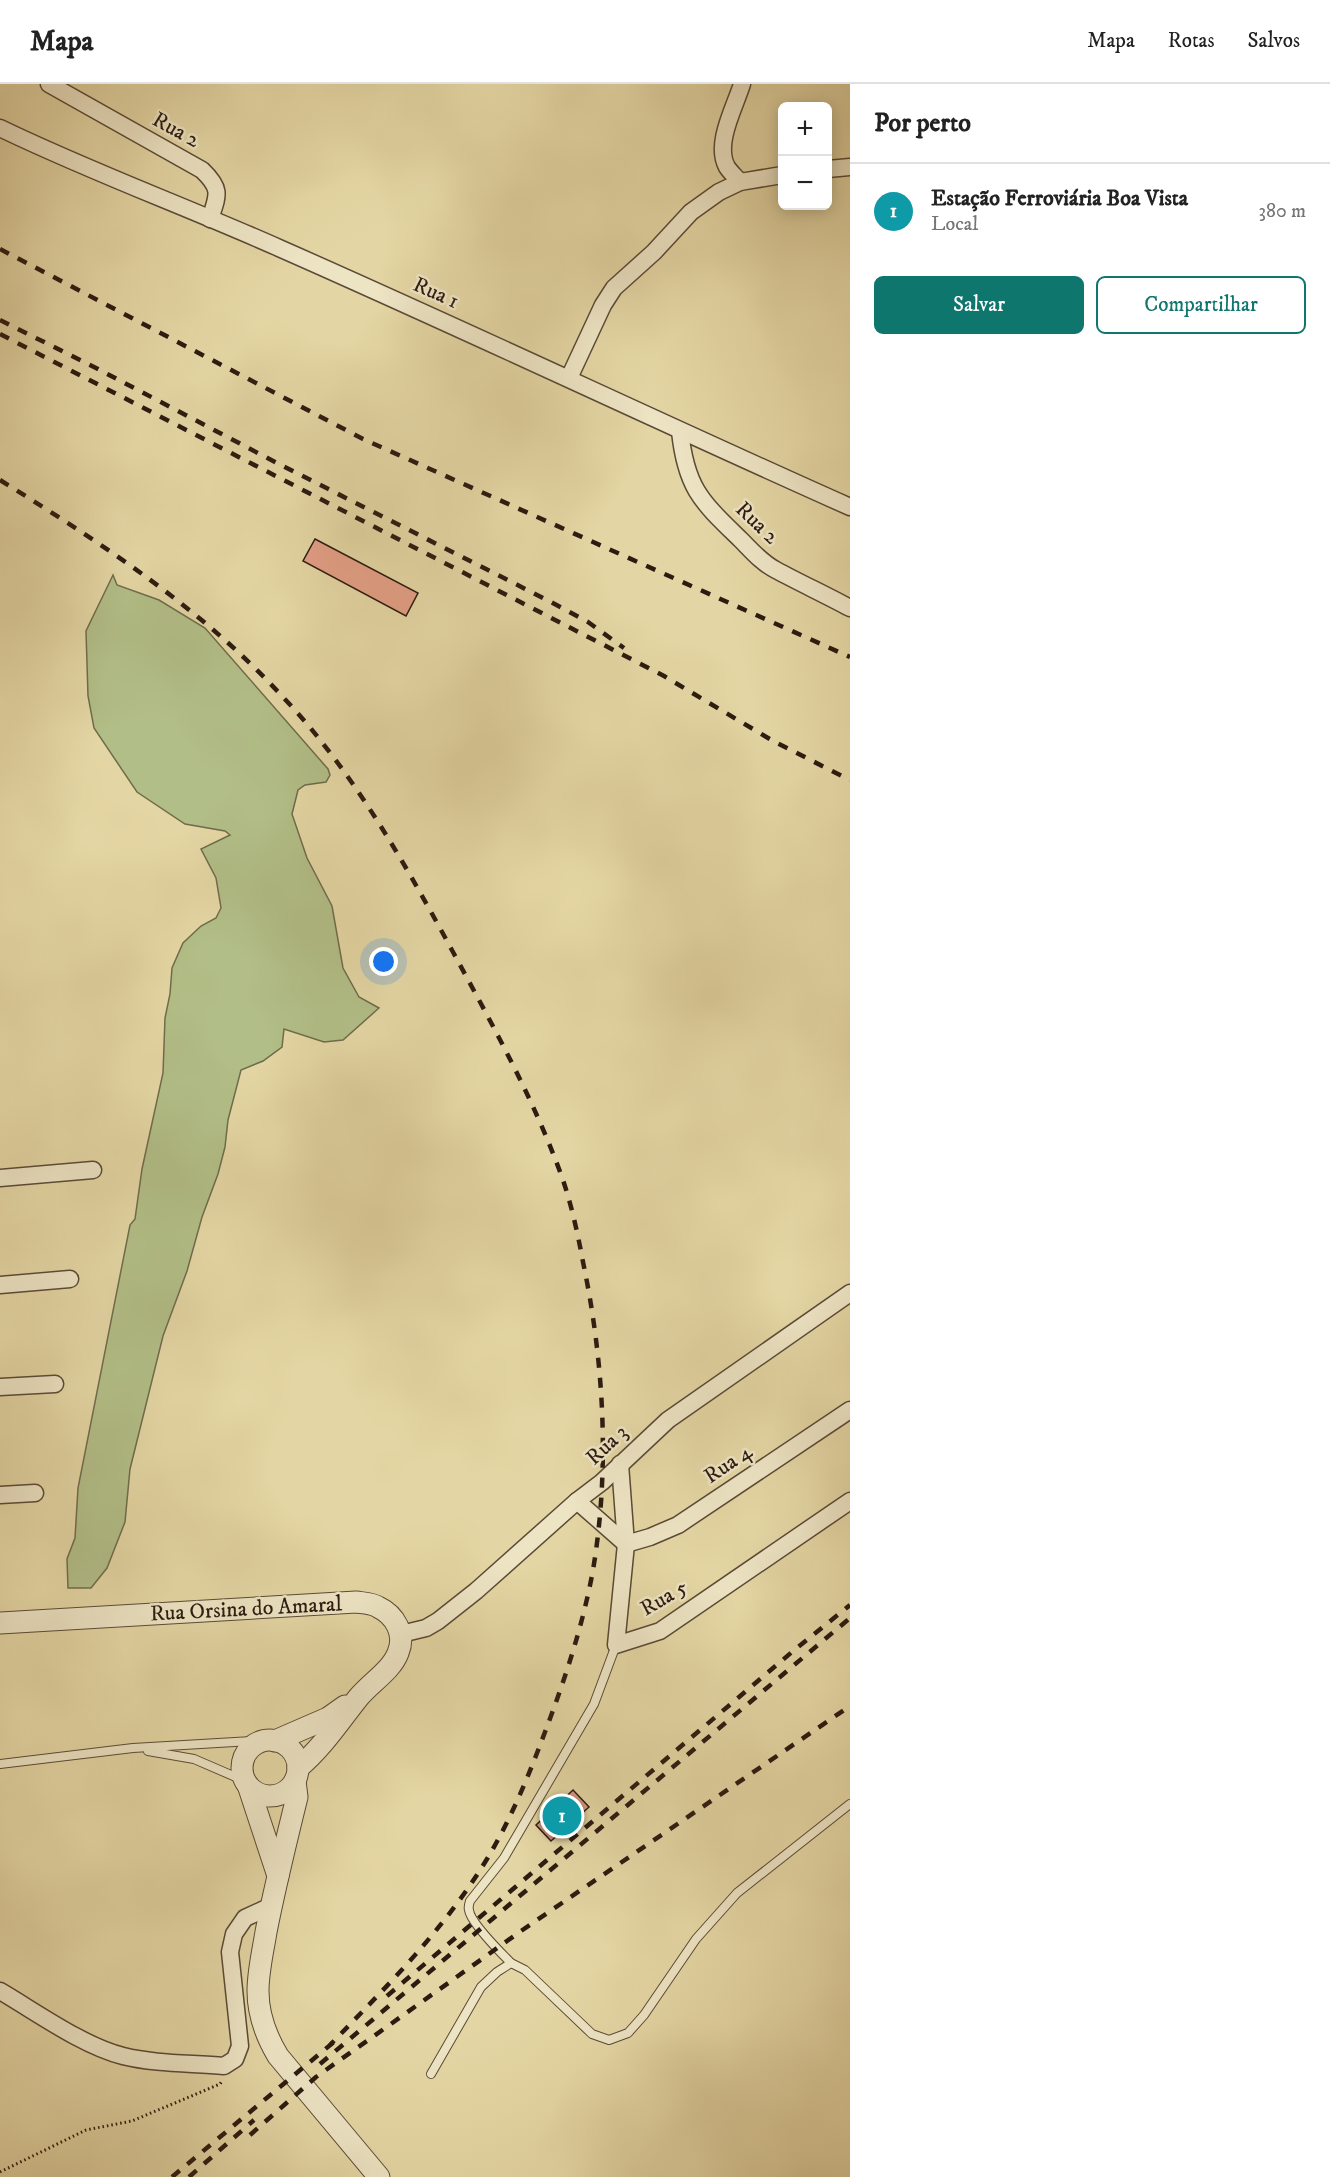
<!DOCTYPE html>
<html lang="pt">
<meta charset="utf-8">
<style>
:root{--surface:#fff;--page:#f6f6f6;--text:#222;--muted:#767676;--line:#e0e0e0;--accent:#0f766e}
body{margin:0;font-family:"IM FELL DW Pica",serif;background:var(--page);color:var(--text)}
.controls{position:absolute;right:18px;top:18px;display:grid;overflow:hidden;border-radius:9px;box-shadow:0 3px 15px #0003}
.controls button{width:54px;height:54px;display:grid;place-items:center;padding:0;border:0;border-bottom:2px solid var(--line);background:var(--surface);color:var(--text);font:30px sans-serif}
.you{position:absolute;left:384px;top:878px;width:21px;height:21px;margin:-15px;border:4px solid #fff;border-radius:50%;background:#1a73e8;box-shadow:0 0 0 9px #1a73e833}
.badge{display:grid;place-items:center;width:39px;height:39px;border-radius:50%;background:var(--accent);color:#fff;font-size:20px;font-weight:700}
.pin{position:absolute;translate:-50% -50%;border:3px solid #fff;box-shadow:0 2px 6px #0006}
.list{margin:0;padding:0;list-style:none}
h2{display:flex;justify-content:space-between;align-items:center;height:78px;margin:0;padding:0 24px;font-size:26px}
h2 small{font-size:20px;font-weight:400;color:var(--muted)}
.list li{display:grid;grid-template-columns:39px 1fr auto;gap:18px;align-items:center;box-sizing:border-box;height:96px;padding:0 24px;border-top:2px solid var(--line)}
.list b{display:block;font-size:22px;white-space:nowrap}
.list p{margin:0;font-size:20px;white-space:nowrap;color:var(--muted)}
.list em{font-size:20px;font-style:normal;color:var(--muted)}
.actions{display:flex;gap:12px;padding:18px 24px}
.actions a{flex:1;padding:14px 0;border:2px solid var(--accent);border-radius:9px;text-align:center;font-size:21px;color:var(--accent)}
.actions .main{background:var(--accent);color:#fff}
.map{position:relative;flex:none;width:850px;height:2093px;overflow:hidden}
header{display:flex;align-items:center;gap:36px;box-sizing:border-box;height:84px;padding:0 30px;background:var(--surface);border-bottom:2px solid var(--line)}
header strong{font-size:28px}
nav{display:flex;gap:33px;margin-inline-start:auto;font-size:21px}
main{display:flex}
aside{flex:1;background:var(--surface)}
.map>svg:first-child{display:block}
.green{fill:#b2be87;stroke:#6f6c4c;stroke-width:1.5}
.building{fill:#e39f86;stroke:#2c1b11;stroke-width:1.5}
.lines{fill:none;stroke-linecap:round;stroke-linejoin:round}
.service-casing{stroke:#5a4a36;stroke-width:10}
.minor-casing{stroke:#5a4a36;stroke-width:19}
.tertiary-casing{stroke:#5a4a36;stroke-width:23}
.path{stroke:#2c1b11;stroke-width:3;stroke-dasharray:1.5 3;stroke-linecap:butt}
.service{stroke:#ede4c4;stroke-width:8}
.minor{stroke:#ede4c4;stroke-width:16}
.tertiary{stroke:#ede4c4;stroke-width:21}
.rail{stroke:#2c1b11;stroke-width:4.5;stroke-dasharray:10 10;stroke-linecap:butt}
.labels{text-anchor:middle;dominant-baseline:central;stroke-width:5;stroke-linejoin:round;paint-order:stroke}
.street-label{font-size:22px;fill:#2c1b11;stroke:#ede4c4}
</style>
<header>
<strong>Mapa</strong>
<nav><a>Mapa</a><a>Rotas</a><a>Salvos</a></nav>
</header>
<main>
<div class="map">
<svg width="850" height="2093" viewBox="0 0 850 2093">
<rect width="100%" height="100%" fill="#e4d6a4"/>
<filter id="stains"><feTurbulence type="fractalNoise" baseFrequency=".00333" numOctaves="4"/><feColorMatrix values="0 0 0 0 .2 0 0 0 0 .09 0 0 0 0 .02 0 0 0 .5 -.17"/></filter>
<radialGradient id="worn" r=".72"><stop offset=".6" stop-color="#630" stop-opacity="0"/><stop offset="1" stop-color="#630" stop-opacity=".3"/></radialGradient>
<!-- green -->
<path class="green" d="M113,491L117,501L159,516L205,544L328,685L330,691L326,698L305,701L298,706L292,730L307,774L332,822L343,884L359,913L379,924L343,956L324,958L284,945L282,963L263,977L241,986L228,1036L225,1063L218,1090L202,1133L187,1187L163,1252L130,1385L125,1438L107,1484L91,1504H68L67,1475L75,1454L78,1404L130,1141L135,1135L142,1085L163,989L165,934L170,910L172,884L183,859L201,842L216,834L221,824L216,794L201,765L230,751L225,747L185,740L137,708L94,644L88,612L86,547Z"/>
<!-- building -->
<g class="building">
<path d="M315,455L418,509L406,532L303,477Z"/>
<path d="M573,1706L589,1723L551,1757L536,1741Z"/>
</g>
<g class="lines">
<!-- service casing -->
<g class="service-casing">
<g id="service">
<path d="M148,1667L194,1675L245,1697"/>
<path d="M0,1680L133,1664L270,1656"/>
<path d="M511,1879C502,1870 470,1838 469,1826C468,1823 469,1820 470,1817L504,1774L594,1620L616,1561"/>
<path d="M431,1990L481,1903L497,1888L511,1879L525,1886L592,1950L609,1956L628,1949L644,1931L696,1855L737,1809L850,1720"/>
</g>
</g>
<!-- minor casing -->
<g class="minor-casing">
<g id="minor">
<path d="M49,0L202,86C222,105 218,111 210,135"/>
<path d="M0,44C91,88 187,123 279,164C470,248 659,338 850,423"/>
<path d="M828,85L850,83"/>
<path d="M740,98C736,93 730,88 727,83C714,60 735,23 742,0"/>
<path d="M569,294L603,221L614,204L654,168L691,128L719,108L740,98L782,91"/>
<path d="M680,347C686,405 702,418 741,456C752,467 762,479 776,486C800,499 826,511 850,524"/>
<path d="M0,1094L93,1086"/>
<path d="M0,1201L70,1195"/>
<path d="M0,1303L55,1300"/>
<path d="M620,1380L626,1460L616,1561L660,1547L850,1417"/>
<path d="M0,1411L35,1409"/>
<path d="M577,1417L626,1460L650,1453L678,1441L850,1326"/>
<path d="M401,1550L426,1544L438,1537L476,1507L577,1417L602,1398L668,1336L850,1209"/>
<path d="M0,1907C36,1928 83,1962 123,1972C155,1980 191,1979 224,1982L235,1975L240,1962L230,1868L234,1850L245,1834L271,1822"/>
</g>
</g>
<!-- tertiary casing -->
<g class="tertiary-casing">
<g id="tertiary">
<path d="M0,1539L356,1518C363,1519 372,1519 378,1523C395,1531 406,1550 398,1569C391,1587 370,1599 358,1614C339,1638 322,1664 298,1684"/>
<circle cx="270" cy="1684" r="28"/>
<path d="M275,1657L328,1634L345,1622"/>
<path d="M295,1697L297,1713C286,1758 275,1802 266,1848C263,1867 258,1887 258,1907C258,1931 266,1952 278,1972L379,2093"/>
<path d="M249,1704L278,1792"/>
</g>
</g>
<!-- path -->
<path class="path" d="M0,2088L86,2046L132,2037L220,2000L222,1997"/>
<!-- service -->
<use href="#service" class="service"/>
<!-- minor -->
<use href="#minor" class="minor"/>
<!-- tertiary -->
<use href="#tertiary" class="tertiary"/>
<!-- rail -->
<g class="rail">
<path d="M0,165L363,355L850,573"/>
<path d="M0,236L96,284L277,379L551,518L588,538L624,564"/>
<path d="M0,250L664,592L773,657L850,696"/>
<path d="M0,396C101,459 201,524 282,612C353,687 404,778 453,868C493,942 535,1017 563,1096C572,1123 578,1151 583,1178C604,1278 610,1385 593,1486C583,1541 565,1595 545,1648C529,1691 511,1735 487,1775C443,1847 388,1901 330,1961"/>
<path d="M387,1912L792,1568L850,1521"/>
<path d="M320,1980L850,1534"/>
<path d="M250,2051L316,1993L388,1942L521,1847L850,1622"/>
<path d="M172,2093L335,1957"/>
<path d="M189,2093L254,2036"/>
</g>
</g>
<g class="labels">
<!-- street labels -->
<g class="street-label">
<text transform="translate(176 46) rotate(29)">Rua 2</text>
<text transform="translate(436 209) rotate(24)">Rua 1</text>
<text transform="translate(757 439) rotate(44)">Rua 2</text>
<text transform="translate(607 1361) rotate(-43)">Rua 3</text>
<text transform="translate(728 1380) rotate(-34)">Rua 4</text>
<text transform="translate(664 1514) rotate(-30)">Rua 5</text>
<text transform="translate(246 1525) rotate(-3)">Rua Orsina do Amaral</text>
</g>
</g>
<rect width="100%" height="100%" filter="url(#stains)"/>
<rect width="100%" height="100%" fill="url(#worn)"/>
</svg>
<div class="controls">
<button>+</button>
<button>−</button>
</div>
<div class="you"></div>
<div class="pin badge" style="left:562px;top:1732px;background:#0f9aa8">1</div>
</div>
<aside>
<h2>Por perto<small></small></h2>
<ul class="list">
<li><span class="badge" style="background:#0f9aa8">1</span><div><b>Estação Ferroviária Boa Vista</b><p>Local</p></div><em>380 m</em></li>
</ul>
<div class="actions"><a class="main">Salvar</a><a>Compartilhar</a></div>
</aside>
</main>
